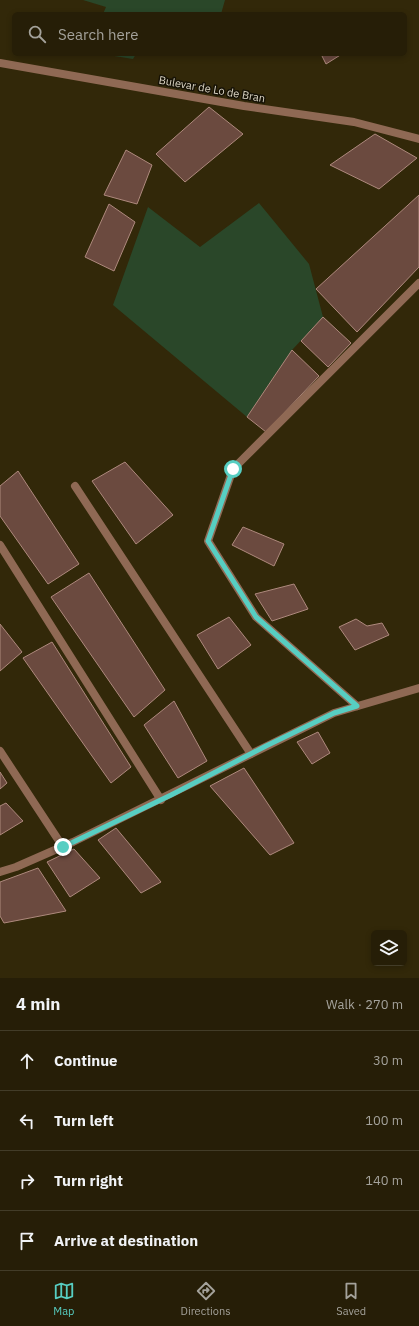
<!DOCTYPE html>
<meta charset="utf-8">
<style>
:root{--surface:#261e07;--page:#2e2711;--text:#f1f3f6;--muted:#a4a29b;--line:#423c28;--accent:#57cec2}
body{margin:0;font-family:"IBM Plex Sans",sans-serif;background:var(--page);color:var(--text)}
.controls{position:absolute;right:12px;bottom:12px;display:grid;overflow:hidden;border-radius:6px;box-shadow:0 2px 6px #0003}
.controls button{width:36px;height:36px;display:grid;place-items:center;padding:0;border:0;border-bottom:1px solid var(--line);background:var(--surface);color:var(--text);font:20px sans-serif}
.stop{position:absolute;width:12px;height:12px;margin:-9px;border:3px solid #57cec2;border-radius:50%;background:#fff}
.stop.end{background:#57cec2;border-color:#fff;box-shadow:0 1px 4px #0008}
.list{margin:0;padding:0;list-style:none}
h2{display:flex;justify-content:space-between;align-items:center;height:52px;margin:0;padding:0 16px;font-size:17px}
h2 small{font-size:13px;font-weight:400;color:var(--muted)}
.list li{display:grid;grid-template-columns:26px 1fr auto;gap:12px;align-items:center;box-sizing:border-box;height:60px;padding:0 16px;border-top:1px solid var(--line)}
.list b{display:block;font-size:15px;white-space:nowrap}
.list em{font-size:13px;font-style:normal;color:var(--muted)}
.icon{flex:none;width:22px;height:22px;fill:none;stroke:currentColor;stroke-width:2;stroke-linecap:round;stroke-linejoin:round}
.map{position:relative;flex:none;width:419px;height:978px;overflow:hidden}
.search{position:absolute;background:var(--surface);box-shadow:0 2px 6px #0003;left:12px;right:12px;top:12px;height:44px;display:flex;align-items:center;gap:10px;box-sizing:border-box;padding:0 14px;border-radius:6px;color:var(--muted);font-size:15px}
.sheet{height:292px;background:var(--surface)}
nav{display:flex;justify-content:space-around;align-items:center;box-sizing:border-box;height:56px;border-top:1px solid var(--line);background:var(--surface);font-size:11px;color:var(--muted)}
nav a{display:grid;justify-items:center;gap:2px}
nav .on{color:var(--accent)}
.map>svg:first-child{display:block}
.green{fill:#2a4729}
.building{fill:#6b4a3f;stroke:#ae897d}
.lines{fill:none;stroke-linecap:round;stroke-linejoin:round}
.minor{stroke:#8f6954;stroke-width:8}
.tertiary{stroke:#8f6954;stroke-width:8}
.route{stroke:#57cec2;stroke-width:5}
.labels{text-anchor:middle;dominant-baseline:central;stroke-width:3;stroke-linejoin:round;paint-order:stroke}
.street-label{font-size:11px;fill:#dbd5c4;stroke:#161206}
</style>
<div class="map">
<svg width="419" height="978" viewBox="0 0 419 978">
<rect width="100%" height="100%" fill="#322809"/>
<!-- green -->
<g class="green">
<path d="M83,0H225L221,14H103L106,7Z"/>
<path d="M102,54H136L133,59Z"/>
<path d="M259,203L309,264L323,317L292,350L247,417L113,305L148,207L200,247Z"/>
</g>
<!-- building -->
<g class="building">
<path d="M321,54H342L326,64Z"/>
<path d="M209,107L243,134L185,182L156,154Z"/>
<path d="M375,134L417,158L379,189L330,165Z"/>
<path d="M126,150L152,165L137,204L104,195Z"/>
<path d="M419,195V267L357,332L316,289Z"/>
<path d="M109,204L135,222L114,271L85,257Z"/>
<path d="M323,317L351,343L328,367L301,341Z"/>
<path d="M292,350L319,376L266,432L247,417Z"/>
<path d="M125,462L173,515L136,544L92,481Z"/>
<path d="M18,471L79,564L48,584L0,516V486Z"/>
<path d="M243,527L284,544L274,566L232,545Z"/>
<path d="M89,573L165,690L134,717L51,597Z"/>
<path d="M294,584L308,609L272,621L255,594Z"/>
<path d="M229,617L251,645L218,669L197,635Z"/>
<path d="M356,619L367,626L382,623L389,635L355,650L339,627Z"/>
<path d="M0,624L22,652L0,671Z"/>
<path d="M52,642L131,767L111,783L23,658Z"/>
<path d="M174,701L207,761L178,778L144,725Z"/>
<path d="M318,732L330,753L312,764L297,742Z"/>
<path d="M244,768L294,843L270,855L210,786Z"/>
<path d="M0,772L7,783L0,789Z"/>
<path d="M6,803L23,821L0,835V806Z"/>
<path d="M116,828L161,882L141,893L98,840Z"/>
<path d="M74,849L100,878L70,897L47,862Z"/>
<path d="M38,868L66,911L4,923L0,916V882Z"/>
</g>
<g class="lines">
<!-- minor -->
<g class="minor">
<path d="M75,486L251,754"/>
<path d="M0,545L161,800"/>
<path d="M357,706L256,617L208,541L233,469L419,283"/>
<path d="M0,751L63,847"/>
<path d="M0,872L16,867L73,842L334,713L419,688"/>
</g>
<!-- tertiary -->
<path class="tertiary" d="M0,63L244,106L354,122L419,139"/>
</g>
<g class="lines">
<!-- route -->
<path class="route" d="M63,847L171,795L266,746L334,713L357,706L256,617L208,541L233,469"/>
</g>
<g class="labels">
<!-- street labels -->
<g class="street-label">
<text transform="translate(212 89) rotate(10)">Bulevar de Lo de Bran</text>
</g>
</g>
</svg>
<div class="controls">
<button><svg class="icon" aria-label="layers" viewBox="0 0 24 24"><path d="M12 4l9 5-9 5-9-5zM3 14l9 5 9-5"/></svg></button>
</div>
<div class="stop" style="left:233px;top:469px"></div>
<div class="stop end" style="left:63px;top:847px"></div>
<div class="search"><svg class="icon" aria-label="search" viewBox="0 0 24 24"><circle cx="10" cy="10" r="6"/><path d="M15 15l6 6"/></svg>Search here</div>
</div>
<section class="sheet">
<h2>4 min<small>Walk · 270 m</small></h2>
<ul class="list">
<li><svg class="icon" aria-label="ahead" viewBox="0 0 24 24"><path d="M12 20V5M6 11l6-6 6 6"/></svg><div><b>Continue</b></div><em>30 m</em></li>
<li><svg class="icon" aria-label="left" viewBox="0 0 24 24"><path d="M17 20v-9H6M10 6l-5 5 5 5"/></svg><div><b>Turn left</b></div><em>100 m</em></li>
<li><svg class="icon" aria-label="right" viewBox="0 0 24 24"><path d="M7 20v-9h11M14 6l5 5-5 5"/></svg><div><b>Turn right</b></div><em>140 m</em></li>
<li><svg class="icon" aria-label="arrive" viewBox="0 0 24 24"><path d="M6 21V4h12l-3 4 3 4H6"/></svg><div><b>Arrive at destination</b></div></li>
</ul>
</section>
<nav>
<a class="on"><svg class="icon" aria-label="map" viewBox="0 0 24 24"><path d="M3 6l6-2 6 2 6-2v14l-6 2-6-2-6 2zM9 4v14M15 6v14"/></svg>Map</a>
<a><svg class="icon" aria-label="directions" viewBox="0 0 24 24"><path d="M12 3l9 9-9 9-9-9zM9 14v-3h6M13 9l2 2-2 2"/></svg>Directions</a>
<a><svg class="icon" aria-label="saved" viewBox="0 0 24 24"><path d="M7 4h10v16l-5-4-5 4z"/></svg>Saved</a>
</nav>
